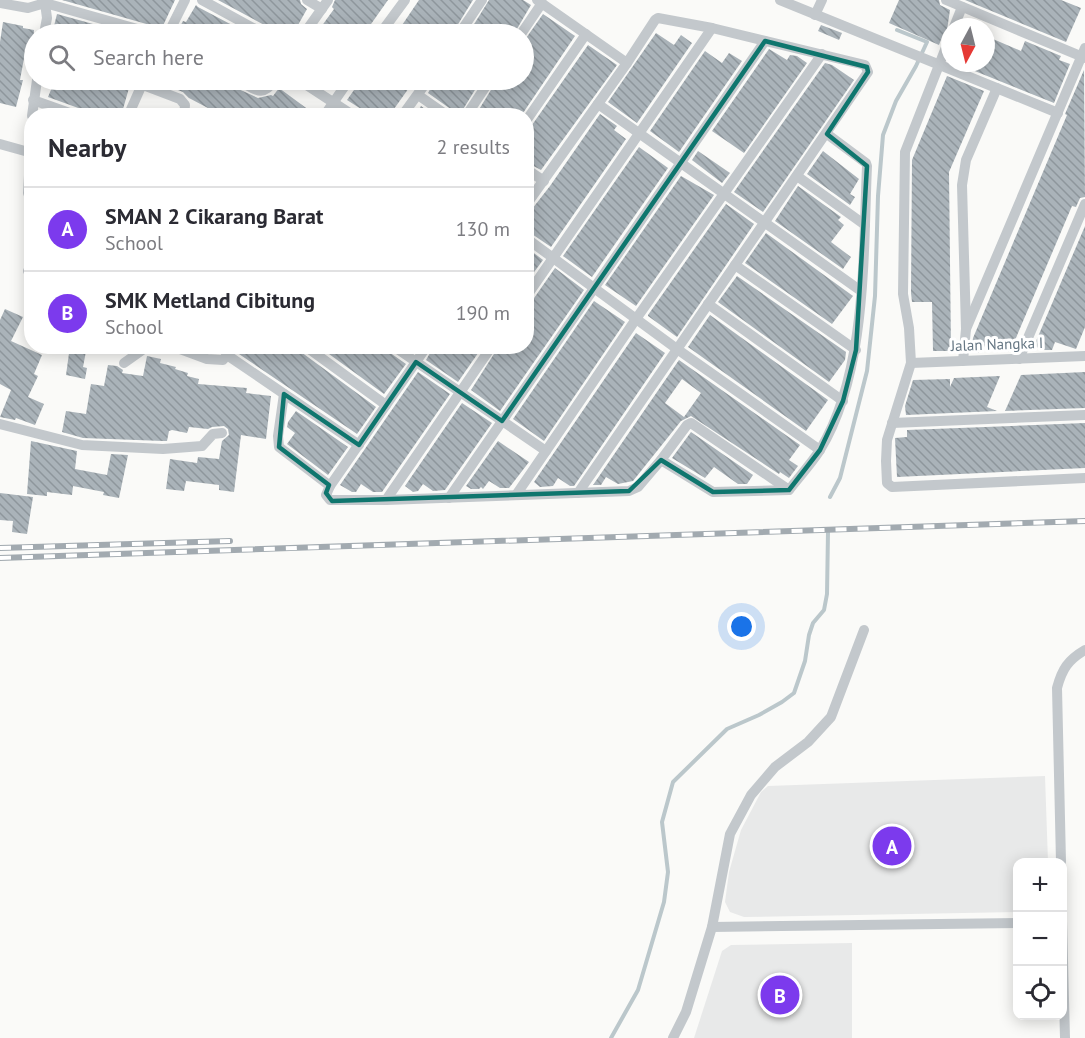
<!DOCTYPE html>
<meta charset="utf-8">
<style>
:root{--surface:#fff;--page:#f7f7f7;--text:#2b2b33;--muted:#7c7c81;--line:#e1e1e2;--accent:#7c3aed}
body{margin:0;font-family:"PT Sans",sans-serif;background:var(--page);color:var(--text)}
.controls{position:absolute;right:18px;bottom:18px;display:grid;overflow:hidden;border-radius:12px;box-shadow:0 3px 15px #0003}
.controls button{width:54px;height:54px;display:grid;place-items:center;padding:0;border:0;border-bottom:2px solid var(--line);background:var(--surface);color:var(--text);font:30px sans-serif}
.compass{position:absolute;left:941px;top:18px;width:54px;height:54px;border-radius:50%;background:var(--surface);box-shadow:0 3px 15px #0003;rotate:187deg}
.you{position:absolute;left:742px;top:627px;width:21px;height:21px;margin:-15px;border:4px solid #fff;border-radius:50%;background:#1a73e8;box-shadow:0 0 0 9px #1a73e833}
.badge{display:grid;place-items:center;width:39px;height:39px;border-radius:50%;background:var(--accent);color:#fff;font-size:20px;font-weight:700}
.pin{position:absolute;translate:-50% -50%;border:3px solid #fff;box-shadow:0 2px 6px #0006}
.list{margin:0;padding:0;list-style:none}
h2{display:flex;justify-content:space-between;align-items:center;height:78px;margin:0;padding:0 24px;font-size:26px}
h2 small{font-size:20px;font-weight:400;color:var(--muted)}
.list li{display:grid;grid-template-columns:39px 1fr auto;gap:18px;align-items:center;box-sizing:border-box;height:84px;padding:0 24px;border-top:2px solid var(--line)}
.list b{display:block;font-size:22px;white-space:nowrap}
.list p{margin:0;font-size:20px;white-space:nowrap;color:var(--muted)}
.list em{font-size:20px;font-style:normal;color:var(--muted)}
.icon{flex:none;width:33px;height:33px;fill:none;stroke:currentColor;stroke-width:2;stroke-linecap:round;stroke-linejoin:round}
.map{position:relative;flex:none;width:1085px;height:1038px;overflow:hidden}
.search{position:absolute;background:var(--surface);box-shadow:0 3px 15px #0003;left:24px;top:24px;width:510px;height:66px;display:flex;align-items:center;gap:15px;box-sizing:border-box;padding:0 21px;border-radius:33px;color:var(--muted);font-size:22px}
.panel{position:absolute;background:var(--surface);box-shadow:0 3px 15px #0003;left:24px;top:108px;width:510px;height:246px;border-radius:24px}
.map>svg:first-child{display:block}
.built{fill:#e8e9e9}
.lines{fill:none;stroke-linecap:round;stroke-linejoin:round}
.stream{stroke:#bbc7cb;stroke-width:4}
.building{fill:url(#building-back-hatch);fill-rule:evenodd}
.minor{stroke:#c3c8cc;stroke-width:10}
.rail-casing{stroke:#a2aab0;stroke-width:6}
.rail{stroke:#fff;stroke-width:4;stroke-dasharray:11;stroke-linecap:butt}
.marked{fill:none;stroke:#0f766e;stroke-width:4.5;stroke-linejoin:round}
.labels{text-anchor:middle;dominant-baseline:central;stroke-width:6;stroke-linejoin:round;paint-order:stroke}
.street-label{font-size:15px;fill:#657683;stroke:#fff}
</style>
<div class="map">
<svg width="1085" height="1038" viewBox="0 0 1085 1038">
<defs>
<pattern id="building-back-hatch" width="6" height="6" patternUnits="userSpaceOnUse" patternTransform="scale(1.5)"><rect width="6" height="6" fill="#aab3b9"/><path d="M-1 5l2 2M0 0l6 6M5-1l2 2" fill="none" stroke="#8e969c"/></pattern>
</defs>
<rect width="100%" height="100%" fill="#fafaf8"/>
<!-- built -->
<g class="built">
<path d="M1045,776L1048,862H1018L1017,912L744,917L730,912L725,902L729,872L741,830L761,792L768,786Z"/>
<path d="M852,943V1038H694L722,951L731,945Z"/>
</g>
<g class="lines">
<!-- stream -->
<g class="stream">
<path d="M830,497L840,478L867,371L875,296L878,196L883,135L896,101L916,66L927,42L897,30"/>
<path d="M611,1038L638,990L664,902L668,872L662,822L673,782L727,729L759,715L782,702L794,693L805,661L809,635L813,623L824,610L827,594L828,532"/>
</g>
</g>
<!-- building -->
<g class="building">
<path d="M62,0H175L161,30L157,27Z"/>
<path d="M218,0H300L301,4L307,9L293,34H271L268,27Z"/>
<path d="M335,0H388L364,34H316L334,9L332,7Z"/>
<path d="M419,0H473L452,34H396Z"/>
<path d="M489,0H523L531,5L514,34H468Z"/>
<path d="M899,0H939L940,5L950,10L947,30L943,34L939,45L889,23Z"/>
<path d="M965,0H1061L1081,8L1066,42Z"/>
<path d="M196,5L198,7L249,34H176L183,21L186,22Z"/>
<path d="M57,14L129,34H52Z"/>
<path d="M543,14L575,36L521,116H475L497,80H524V41Z"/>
<path d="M3,22L23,26V28L34,30L33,55L25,53L20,80H23L16,107L0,103V42Z"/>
<path d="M821,25L842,33L839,40L818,31Z"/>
<path d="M656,33L674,45L681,35L692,43L637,123L608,102Z"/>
<path d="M986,36L1021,51L1025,41L1061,56L1059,60L1070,64L1054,103L955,63H986Z"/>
<path d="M588,45L617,65L541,170L526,162V128L532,125Z"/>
<path d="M769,49L787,60L790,55L797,56L807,63L744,153L712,131Z"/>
<path d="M705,51L722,63L729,53L742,61L679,152L650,131Z"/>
<path d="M825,63L832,65L854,80L763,212L734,192Z"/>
<path d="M1084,70L1085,197L1080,198L1076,207L1072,206L1010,352L986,342L982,353H971L973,338L1067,115L1065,114Z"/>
<path d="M947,76L984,91L949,172L951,351H933L932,302H912L911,293L912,160Z"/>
<path d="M55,80H123L124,84L129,88L121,116H85L81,109L48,97Z"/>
<path d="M152,80H231L234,87L258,98L271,95L273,96L279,88L317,116H223L189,98L183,92Z"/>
<path d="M312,80H333L326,89Z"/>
<path d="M361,80H419L414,87L411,85L389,116H372L347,100Z"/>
<path d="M435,80H481L459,116H455L452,110L428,93Z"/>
<path d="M421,106L434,116H415Z"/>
<path d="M140,108L157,113V116H136Z"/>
<path d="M600,114L617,126L614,130L626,139L551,247L526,230V212L532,209L550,186Z"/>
<path d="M639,147L668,168L592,277L563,256Z"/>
<path d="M698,151L730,173L722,183L692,160Z"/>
<path d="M823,151L859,179L850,194L855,197L850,205L807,174Z"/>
<path d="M681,176L714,195L636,306L605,285Z"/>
<path d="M798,186L841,217L838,220L844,225L831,242L851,257L843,269L775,221Z"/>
<path d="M726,204L754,224L677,337L648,316V315Z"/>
<path d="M1085,226V327L1076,349L1055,342L1052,350H1044L1034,346Z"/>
<path d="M766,233L853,296L832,324L745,263Z"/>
<path d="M530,250L543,260L526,283V255Z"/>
<path d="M555,268L584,290L500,411L471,390L499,346H526V304L532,301Z"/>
<path d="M737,276L846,352L845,360L829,382L718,302Z"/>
<path d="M594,301L625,322L544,441L513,419Z"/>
<path d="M5,309L23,317L11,341L42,355L34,374L38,376L28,397L44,404L35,425L16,418L15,420L0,417L11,390L0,384V320Z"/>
<path d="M710,315L828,400L806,431L688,347Z"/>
<path d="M636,333L665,353L574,486H570L558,478L553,486L540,487L534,482Z"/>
<path d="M70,346H87L83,367L87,368L85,379L66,375Z"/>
<path d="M239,346H298L301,352L376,407L357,434L236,352Z"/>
<path d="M318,346H386L389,352L406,364L384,394Z"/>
<path d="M434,346H483L458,382L426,360Z"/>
<path d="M147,356L161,359L160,363L176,367L175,369L188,373L187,376L199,379L198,384L247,388L246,393L271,396L266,439L241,435L234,492L219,490V485L186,481L184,491L166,489L170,459L197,463L198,457L219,459L222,441L229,435L228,429L224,426L212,427L208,429L189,427L187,433L172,430L169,431L167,441H163L83,438L62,432L66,411L86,414L91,384L104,386L108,365L117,366L123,370L122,373L143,376Z"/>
<path d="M679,360L800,445L789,460L798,466L789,478L780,472L779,474L691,416L681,421L633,481L618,484L606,477L601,485H593ZM682,379L701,393L684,417L665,403Z"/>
<path d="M418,372L450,394L382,492H373L361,484L356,492H352L340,485Z"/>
<path d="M1085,372V408L1005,411L1021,375Z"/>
<path d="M1000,376L987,407L997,411L906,415L905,406L913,380L950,379V387L954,378Z"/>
<path d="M462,403L492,423L445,490L433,491L423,484L418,491L413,492L405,486Z"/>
<path d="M296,411L348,447L328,475L287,444L295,433L287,427L288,422Z"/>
<path d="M1085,423V468L897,477L895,438L907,437V430Z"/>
<path d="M691,432L753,475L747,484H738L714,467L705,478L672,458Z"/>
<path d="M31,441L77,451L75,469L107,475L111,454L128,455L119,498L103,495L104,492L73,486L72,495L47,492V496L27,494Z"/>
<path d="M498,441L529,462L509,488H500L489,481L483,489L481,487L479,489H471L466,486Z"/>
<path d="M0,493L33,497L27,534L12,532L13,521L0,520Z"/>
</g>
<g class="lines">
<!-- minor -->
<g class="minor">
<path d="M43,0L45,3L155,34"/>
<path d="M202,0L264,34"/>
<path d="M307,0L322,9"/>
<path d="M537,0L627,63"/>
<path d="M780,0L1058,113"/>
<path d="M946,0L1085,58"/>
<path d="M0,3L28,8L45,3L47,18L44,34"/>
<path d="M815,15L822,0"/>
<path d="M954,27L962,7"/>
<path d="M168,34L185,0"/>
<path d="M304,34L328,0"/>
<path d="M380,34L405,0"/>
<path d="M459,34L482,0"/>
<path d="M521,34L542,3"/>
<path d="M950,37L905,152L903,294L909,328L911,363L887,440L886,461L887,483L892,487L1085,478"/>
<path d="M130,80L180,99L185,105L184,116"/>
<path d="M238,80C255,89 262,99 275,80"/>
<path d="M299,80L354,116"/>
<path d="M418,95L448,116"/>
<path d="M33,100L78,116"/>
<path d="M598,104L861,291"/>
<path d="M32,116L37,80"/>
<path d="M128,116L144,80"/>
<path d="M324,116L349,80"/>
<path d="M402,116L428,80"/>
<path d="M466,116L490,80"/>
<path d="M526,121L586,34"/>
<path d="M32,123L28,193L32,203"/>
<path d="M0,144L32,153"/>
<path d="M526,169L544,181"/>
<path d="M797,176L865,225"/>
<path d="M526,205L627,63L655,20L658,18L712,28L865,65L868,72L578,493"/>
<path d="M526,238L677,349L820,450"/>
<path d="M735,265L856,350"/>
<path d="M28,271L32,265"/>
<path d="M526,297L712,28"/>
<path d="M708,304L843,401"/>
<path d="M966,329L1085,48"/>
<path d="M172,346L207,359L223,360L227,355"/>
<path d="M228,346L227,355L359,445"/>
<path d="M305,346L386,405"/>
<path d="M393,346L546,451"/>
<path d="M427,346L330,486L326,495L330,500H386L629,491L638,487L661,460L713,492L789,490C799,477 811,464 820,450C867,373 863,255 867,166L866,163L827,134"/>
<path d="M1019,359L1085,204"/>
<path d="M963,361L966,329L962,185L966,160L997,88"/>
<path d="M124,363L148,346"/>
<path d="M911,363L1085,356"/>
<path d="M284,394L278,436L279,447L330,486"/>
<path d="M892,423L1085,415"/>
<path d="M0,424L82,445L163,449L202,446L213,434L222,433"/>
<path d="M661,460L687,425L691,423L789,490"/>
<path d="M516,495L636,319L822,54"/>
<path d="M449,498L765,41"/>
<path d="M386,500L492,346"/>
<path d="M1061,862L1057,688C1062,669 1068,660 1085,650"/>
<path d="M1062,921L1065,1038"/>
<path d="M712,927L1018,923"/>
<path d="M673,1038L686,1012L712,927L730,834L751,795L775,767L808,742L831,717L864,630"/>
</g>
<!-- rail casing -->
<g class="rail-casing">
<g id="rail">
<path d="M0,548L230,541"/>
<path d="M0,558L1085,521"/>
</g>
</g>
<!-- rail -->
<use href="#rail" class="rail"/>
</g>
<!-- marked area -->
<path class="marked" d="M765,41L867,67L868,72L827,134L867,166L856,350L843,401L820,450L789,490L713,492L661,460L629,491L332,501L326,493L329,485L279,447L284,394L359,445L416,362L502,421Z"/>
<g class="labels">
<!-- street labels -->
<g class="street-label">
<text transform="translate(997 344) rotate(-2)">Jalan Nangka I</text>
</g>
</g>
</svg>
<div class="controls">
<button>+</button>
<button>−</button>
<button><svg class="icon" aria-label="locate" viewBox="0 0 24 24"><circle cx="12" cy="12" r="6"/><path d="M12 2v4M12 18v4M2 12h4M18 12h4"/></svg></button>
</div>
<svg class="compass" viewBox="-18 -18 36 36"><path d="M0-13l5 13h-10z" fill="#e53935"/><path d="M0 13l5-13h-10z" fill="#7c7c81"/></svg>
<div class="you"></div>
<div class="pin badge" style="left:892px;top:846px">A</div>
<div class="pin badge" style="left:780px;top:995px">B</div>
<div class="search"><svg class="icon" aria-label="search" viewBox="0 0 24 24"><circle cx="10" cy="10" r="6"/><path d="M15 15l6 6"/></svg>Search here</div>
<section class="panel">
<h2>Nearby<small>2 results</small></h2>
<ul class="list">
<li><span class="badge">A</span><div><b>SMAN 2 Cikarang Barat</b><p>School</p></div><em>130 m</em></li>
<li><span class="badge">B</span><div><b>SMK Metland Cibitung</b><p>School</p></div><em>190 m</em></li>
</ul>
</section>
</div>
